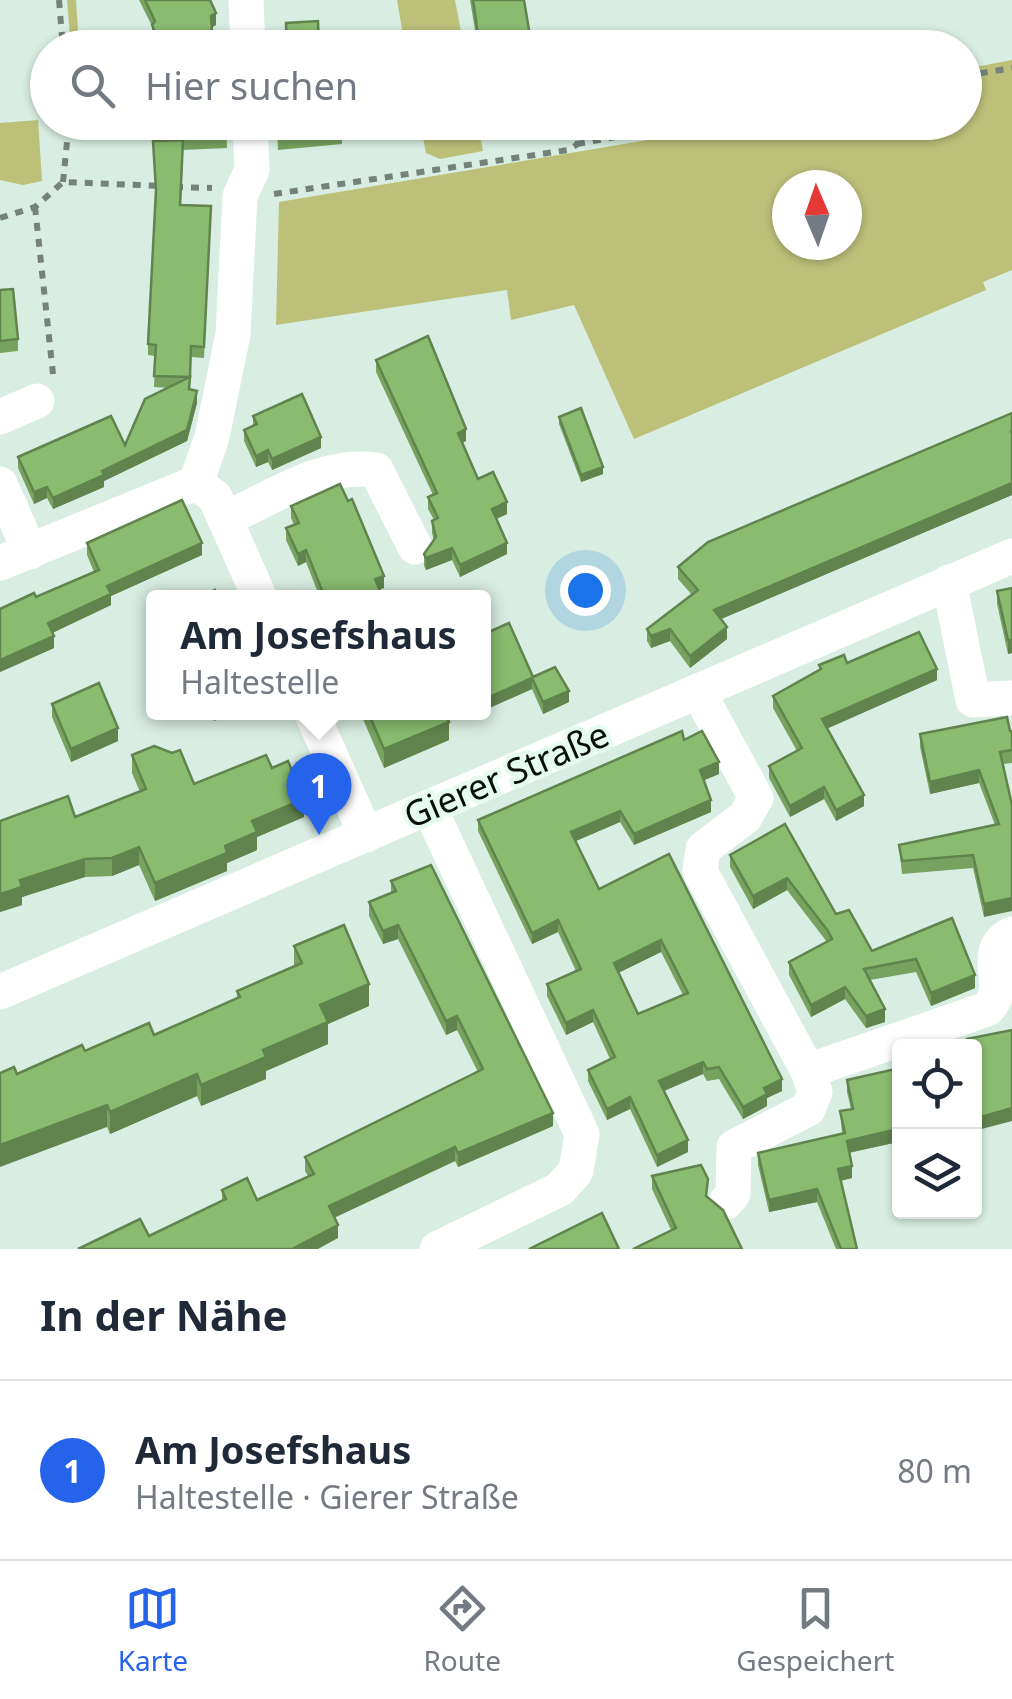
<!DOCTYPE html>
<html lang="de">
<meta charset="utf-8">
<style>
:root{--surface:#fff;--page:#f6f6f7;--text:#1f2937;--muted:#747a83;--line:#e0e1e3;--accent:#2563eb}
body{margin:0;font-family:"Noto Sans",sans-serif;background:var(--page);color:var(--text)}
.controls{position:absolute;right:30px;bottom:30px;display:grid;overflow:hidden;border-radius:10px;box-shadow:0 2px 8px #0004}
.controls button{width:90px;height:90px;display:grid;place-items:center;padding:0;border:0;border-bottom:2px solid var(--line);background:var(--surface);color:var(--text);font:50px sans-serif}
.compass{position:absolute;left:772px;top:170px;width:90px;height:90px;border-radius:50%;background:var(--surface);box-shadow:0 2px 8px #0004;rotate:358deg}
.you{position:absolute;left:585px;top:590px;width:35px;height:35px;margin:-25px;border:8px solid #fff;border-radius:50%;background:#1a73e8;box-shadow:0 0 0 15px #1a73e833}
.badge{display:grid;place-items:center;width:65px;height:65px;border-radius:50%;background:var(--accent);color:#fff;font-size:32px;font-weight:700}
.pin{position:absolute;translate:-50% -82px;filter:drop-shadow(0 2px 5px #0008)}
.pin::after{content:'';position:absolute;top:52px;width:35px;height:30px;background:inherit;clip-path:polygon(0 0,100% 0,50% 100%)}
.popup{position:absolute;left:146px;top:590px;width:345px;height:130px;box-sizing:border-box;display:grid;place-content:center;border-radius:10px;background:var(--surface);filter:drop-shadow(0 2px 8px #0005);font-size:32px;white-space:nowrap;color:var(--muted)}
.popup b{font-size:38px;color:var(--text)}
.popup::after{content:'';position:absolute;left:50%;top:100%;margin-left:-20px;border:20px solid transparent;border-top-color:var(--surface)}
.list{margin:0;padding:0;list-style:none}
h2{display:flex;justify-content:space-between;align-items:center;height:130px;margin:0;padding:0 40px;font-size:42px}
h2 small{font-size:32px;font-weight:400;color:var(--muted)}
.list li{display:grid;grid-template-columns:65px 1fr auto;gap:30px;align-items:center;box-sizing:border-box;height:180px;padding:0 40px;border-top:2px solid var(--line)}
.list b{display:block;font-size:38px;white-space:nowrap}
.list p{margin:0;font-size:32px;white-space:nowrap;color:var(--muted)}
.list em{font-size:32px;font-style:normal;color:var(--muted)}
.icon{flex:none;width:55px;height:55px;fill:none;stroke:currentColor;stroke-width:2;stroke-linecap:round;stroke-linejoin:round}
.map{position:relative;flex:none;width:1012px;height:1249px;overflow:hidden}
.search{position:absolute;background:var(--surface);box-shadow:0 2px 8px #0004;left:30px;right:30px;top:30px;height:110px;display:flex;align-items:center;gap:25px;box-sizing:border-box;padding:0 35px;border-radius:55px;color:var(--muted);font-size:38px}
.sheet{height:310px;background:var(--surface)}
nav{display:flex;justify-content:space-around;align-items:center;box-sizing:border-box;height:140px;border-top:2px solid var(--line);background:var(--surface);font-size:28px;color:var(--muted)}
nav a{display:grid;justify-items:center;gap:5px}
nav .on{color:var(--accent)}
.map>svg:first-child{display:block}
.green{fill:#bcc079;fill-rule:evenodd}
.lines{fill:none;stroke-linecap:round;stroke-linejoin:round}
.path{stroke:#74827a;stroke-width:6;stroke-dasharray:8 8;stroke-linecap:butt}
.minor{stroke:#fff;stroke-width:35}
.wall{fill:#77a260;fill-rule:evenodd}
.shaded-wall{fill:#61844e}
.building{fill:#8abc70;stroke:#61844e;stroke-width:2.5;fill-rule:evenodd}
.labels{text-anchor:middle;dominant-baseline:central;stroke-width:9;stroke-linejoin:round;paint-order:stroke}
.street-label{font-size:35px;fill:#080f0b;stroke:#e6fbef}
</style>
<div class="map">
<svg width="1012" height="1249" viewBox="0 0 1012 1249">
<rect width="100%" height="100%" fill="#d9eee2"/>
<!-- green -->
<g class="green">
<path d="M67,0H76L79,47H71Z"/>
<path d="M397,0H455L464,47H405Z"/>
<path d="M1012,60V270L983,282L986,290L634,439L574,305L511,320L507,290L276,325L279,202L695,132L694,123L964,122L965,69ZM787,185H847V245H787Z"/>
<path d="M38,120L42,181L23,185L0,180V123Z"/>
<path d="M420,123H478L483,151L440,159L426,153Z"/>
</g>
<g class="lines">
<!-- path -->
<g class="path">
<path d="M59,0L63,48"/>
<path d="M964,76L1012,68"/>
<path d="M577,144L699,122"/>
<path d="M63,182L69,122"/>
<path d="M175,187L212,188"/>
<path d="M274,194L568,150L578,144L577,125"/>
<path d="M35,207L53,374"/>
<path d="M0,218L35,207L63,182L163,186"/>
</g>
<!-- minor -->
<g class="minor">
<path d="M246,0L248,48"/>
<path d="M0,417L37,401"/>
<path d="M196,483L212,437L233,334L240,196L252,170L250,122"/>
<path d="M0,484L30,552"/>
<path d="M225,519C272,498 323,462 376,470L415,547"/>
<path d="M0,563L196,483L215,497L260,598"/>
<path d="M949,582L973,700L1012,698"/>
<path d="M698,691L756,798L745,817L703,849L700,871L808,1071L987,1009C1012,986 976,952 1012,934"/>
<path d="M311,712L366,835"/>
<path d="M429,807L582,1134L576,1171L560,1189L437,1249"/>
<path d="M0,992L1012,556"/>
<path d="M726,1202L733,1194L734,1147L808,1109L815,1092L808,1071"/>
</g>
</g>
<!-- wall -->
<g class="wall">
<path d="M139,0H210L216,25L212,27L213,48H156L152,37V26Z"/>
<path d="M470,0H524L532,48H478Z"/>
<path d="M226,122L227,148L183,150L181,205L211,206L204,358L191,357L189,389L197,403L187,441L104,481V487L53,509L47,498L34,504L18,468V457L125,445L168,388L154,387L155,356L148,355V344L170,140Z"/>
<path d="M277,122H342V144L278,150Z"/>
<path d="M491,122H531L492,129Z"/>
<path d="M0,290L18,339V351L0,353Z"/>
<path d="M376,360L466,441L462,443L478,479L507,514L496,519L507,554L460,577L452,560L426,570L424,566V554L434,541L432,533V521L434,520L428,509V497L433,495L376,372Z"/>
<path d="M1012,413V495L721,619L727,639L690,668L670,641L651,648L647,641V629L692,595L678,579V567Z"/>
<path d="M253,416L321,448L272,470L268,462L256,467L244,441V430L253,426Z"/>
<path d="M559,417L603,474L581,482L559,424Z"/>
<path d="M291,506L384,588L380,589L381,598H320L306,562L298,566L286,540V528L294,525L291,518Z"/>
<path d="M87,543L202,555L111,596V605L52,633L54,648L0,672V609L36,597L94,572L87,555Z"/>
<path d="M1012,588V653L1008,654L997,604V591Z"/>
<path d="M484,634L533,677L569,702L543,714L532,689L487,709L484,701Z"/>
<path d="M847,663L937,680L827,728L864,806L836,821L824,799L790,817L769,778V766L797,751L773,708V696L819,670V665Z"/>
<path d="M52,704L118,741L71,762L52,717Z"/>
<path d="M360,712H445L449,740L384,768Z"/>
<path d="M1012,731V763L1003,764L1012,805L984,917L973,868L902,874L899,845L995,825L979,783L930,794L920,747V734Z"/>
<path d="M684,740L719,774L704,780L711,812L634,845L620,822L576,841L599,889L669,854L782,1091L767,1098V1106L743,1119L719,1079L707,1081L703,1074L664,1091L688,1152L657,1167L630,1109L607,1120L588,1081V1070L610,1059L593,1022L566,1035L547,996V984L576,971L558,932L532,944L478,831V820ZM661,952L683,995L638,1014L618,973Z"/>
<path d="M132,755L194,784L272,768L304,817L257,837V850L227,863V871L155,901L139,865L112,876L85,877L22,897V905L0,912L75,817L140,792L132,773Z"/>
<path d="M785,824L836,914L872,951L952,918L975,988L931,1006L916,972L870,980L885,1022L866,1028L845,999L811,1017L789,975V962L827,942L787,890L753,909L730,867V855Z"/>
<path d="M391,881L553,1126L458,1167L455,1161L334,1218L338,1238L78,1249L149,1236L222,1201V1190L257,1200L308,1176L305,1171V1157L478,1072L457,1030L446,1035L398,939L383,944L369,916V902L391,893Z"/>
<path d="M294,946L369,1006L328,1024V1044L266,1071V1079L201,1106L197,1096L110,1134L107,1127L17,1074L85,1051L154,1035L237,999V991L294,966Z"/>
<path d="M900,1068V1145L898,1142L849,1153L852,1178L841,1181L857,1249H836L817,1202L769,1212L758,1165V1153L842,1133L840,1111L851,1109L847,1092V1080Z"/>
<path d="M652,1176L707,1197L742,1249L671,1230L652,1189Z"/>
</g>
<!-- shaded-wall -->
<g class="shaded-wall">
<path d="M216,13V25L211,28V16Z"/>
<path d="M197,391V403L187,441L104,481V487L53,509V498L102,471Z"/>
<path d="M466,429V441L458,445V433Z"/>
<path d="M321,437V448L272,470V459Z"/>
<path d="M268,450V462L256,467V456Z"/>
<path d="M603,467V474L581,482V475Z"/>
<path d="M1012,483V495L714,622V610Z"/>
<path d="M47,487V498L34,504V492Z"/>
<path d="M507,502V514L492,521V509Z"/>
<path d="M202,543V555L111,596V605L48,635V623L107,586Z"/>
<path d="M507,543V554L460,577V565Z"/>
<path d="M452,548V560L426,570V558Z"/>
<path d="M306,550V562L298,566V554Z"/>
<path d="M384,576V588L375,591V579Z"/>
<path d="M727,627V639L690,668V656Z"/>
<path d="M670,629V641L651,648V636Z"/>
<path d="M54,636V648L0,672V660Z"/>
<path d="M1008,640H1012V653L1008,654Z"/>
<path d="M937,669V680L822,731V719Z"/>
<path d="M532,678V689L487,709V698Z"/>
<path d="M569,691V702L543,714V702Z"/>
<path d="M214,712H236L214,721Z"/>
<path d="M449,722V740L384,768V749Z"/>
<path d="M118,728V741L71,762V749Z"/>
<path d="M719,762V774L700,782V770Z"/>
<path d="M979,770V783L930,794V782Z"/>
<path d="M824,787V799L790,817V806Z"/>
<path d="M864,795V806L836,821V810Z"/>
<path d="M304,799V817L257,837V850L227,863V871L155,901V883L225,846L252,821Z"/>
<path d="M711,800V812L634,845V834Z"/>
<path d="M620,811V822L571,843V832Z"/>
<path d="M139,847V865L112,876V858Z"/>
<path d="M85,859V877L22,897V905L0,912V894L20,880Z"/>
<path d="M787,878V890L753,909V896Z"/>
<path d="M1012,898V911L984,917V904Z"/>
<path d="M558,920V932L532,944V933Z"/>
<path d="M398,925V939L383,944V931Z"/>
<path d="M661,940V952L614,975V963Z"/>
<path d="M975,975V988L931,1006V993Z"/>
<path d="M369,984V1006L328,1024V1044L266,1071V1079L201,1106V1085L320,1005Z"/>
<path d="M845,987V999L811,1017V1005Z"/>
<path d="M885,1009V1022L866,1028V1016Z"/>
<path d="M593,1010V1022L566,1035V1023Z"/>
<path d="M457,1016V1030L446,1035V1021Z"/>
<path d="M703,1062V1074L659,1093V1081Z"/>
<path d="M197,1074V1096L110,1134V1112Z"/>
<path d="M782,1079V1091L767,1098V1106L743,1119V1107L764,1088Z"/>
<path d="M630,1097V1109L607,1120V1109Z"/>
<path d="M107,1105V1127L0,1167V1145Z"/>
<path d="M1012,1108V1121L974,1131V1119Z"/>
<path d="M553,1113V1126L458,1167V1153Z"/>
<path d="M898,1129V1142L847,1153V1141Z"/>
<path d="M688,1140V1152L657,1167V1155Z"/>
<path d="M455,1147V1161L329,1220V1206Z"/>
<path d="M852,1166V1178L838,1181V1169Z"/>
<path d="M817,1189V1202L769,1212V1200Z"/>
<path d="M338,1225V1238L318,1249H292Z"/>
</g>
<!-- building -->
<g class="building">
<path d="M145,0H210L216,13L211,16L213,48H161L152,25L155,21Z"/>
<path d="M473,0H524L532,48H480Z"/>
<path d="M318,21L319,48H287L286,23Z"/>
<path d="M170,122H226L227,137L170,139Z"/>
<path d="M277,122H342V132L278,138Z"/>
<path d="M183,140L180,205L211,206L204,347L191,346L190,377L154,376L156,345L148,344L156,190L153,141Z"/>
<path d="M13,289L18,339L0,341V290Z"/>
<path d="M428,336L466,429L458,433L478,479L493,472L507,502L492,509L507,543L460,565L452,548L426,558L424,554L436,537L432,521L438,518L428,497L437,493L376,360Z"/>
<path d="M190,377L189,389L197,391L187,430L102,471L104,475L53,498L47,487L34,492L18,457L111,416L125,445L145,399Z"/>
<path d="M302,394L321,437L272,459L268,450L256,456L244,430L257,424L253,416Z"/>
<path d="M581,408L603,467L581,475L559,417Z"/>
<path d="M1012,413V431L1010,432H1012V483L714,610L727,627L690,656L670,629L651,636L647,629L698,590L678,567L708,542Z"/>
<path d="M340,484L348,501L352,499L384,576L375,579L381,593L371,598H325L306,550L298,554L286,528L299,523L291,506Z"/>
<path d="M182,500L202,543L107,586L111,594L48,623L54,636L0,660V609L34,593L36,597L99,570L87,543Z"/>
<path d="M1012,588V640H1008L997,591Z"/>
<path d="M215,590L218,598H197Z"/>
<path d="M509,623L533,677L555,667L569,691L543,702L532,678L487,698L484,690V634Z"/>
<path d="M919,632L937,669L822,719L864,795L836,810L824,787L790,806L769,766L802,748L773,696L821,669L819,665L844,655L847,663Z"/>
<path d="M99,683L118,728L71,749L52,704Z"/>
<path d="M368,712H445L449,722L384,749Z"/>
<path d="M1007,717L1010,731H1012V750L1000,752L1012,805V898L984,904L973,855L902,861L899,845L999,824L979,770L930,782L920,734Z"/>
<path d="M682,731L684,740L702,731L719,762L700,770L711,800L634,834L620,811L571,832L599,889L669,854L782,1079L764,1088L767,1094L743,1107L719,1067L707,1069L703,1062L659,1081L688,1140L657,1155L630,1097L607,1109L588,1070L615,1057L593,1010L566,1023L547,984L581,969L558,920L532,933L478,820ZM661,940L688,993L638,1014L614,963Z"/>
<path d="M154,746L172,753L180,750L194,784L266,755L272,768L288,761L304,799L252,821L257,832L225,846L227,853L155,883L139,847L112,858L85,859L20,880L22,887L0,894V821L68,796L75,817L146,789L132,755Z"/>
<path d="M785,824L836,914L849,910L872,951L952,918L975,975L931,993L916,959L864,969L885,1009L866,1016L845,987L811,1005L789,962L832,939L828,931L787,878L753,896L730,855Z"/>
<path d="M431,865L553,1113L458,1153L455,1147L329,1206L338,1225L292,1249H78L140,1219L149,1236L226,1199L222,1190L247,1178L257,1200L314,1174L305,1157L483,1069L457,1016L446,1021L398,925L383,931L369,902L396,891L391,881Z"/>
<path d="M344,925L369,984L320,1005L328,1022L263,1050L266,1057L201,1085L197,1074L110,1112L107,1105L0,1145V1073L14,1067L17,1074L82,1045L85,1051L149,1023L154,1035L240,997L237,991L302,963L294,946Z"/>
<path d="M1012,1030V1108L974,1119V1046H969L967,1039Z"/>
<path d="M900,1068V1132L898,1129L847,1141L852,1166L838,1169L857,1249H841L817,1189L769,1200L758,1153L845,1133L840,1111L853,1109L847,1080Z"/>
<path d="M701,1165L708,1179L706,1196L723,1210L742,1249H633L676,1228L652,1176Z"/>
<path d="M602,1213L619,1249H529Z"/>
</g>
<g class="labels">
<!-- street labels -->
<g class="street-label">
<text transform="translate(506 774) rotate(-23)">Gierer Straße</text>
</g>
</g>
</svg>
<div class="controls">
<button><svg class="icon" aria-label="locate" viewBox="0 0 24 24"><circle cx="12" cy="12" r="6"/><path d="M12 2v4M12 18v4M2 12h4M18 12h4"/></svg></button>
<button><svg class="icon" aria-label="layers" viewBox="0 0 24 24"><path d="M12 4l9 5-9 5-9-5zM3 14l9 5 9-5"/></svg></button>
</div>
<svg class="compass" viewBox="-18 -18 36 36"><path d="M0-13l5 13h-10z" fill="#e53935"/><path d="M0 13l5-13h-10z" fill="#747a83"/></svg>
<div class="you"></div>
<div class="pin badge" style="left:319px;top:835px">1</div>
<div class="popup"><b>Am Josefshaus</b>Haltestelle</div>
<div class="search"><svg class="icon" aria-label="search" viewBox="0 0 24 24"><circle cx="10" cy="10" r="6"/><path d="M15 15l6 6"/></svg>Hier suchen</div>
</div>
<section class="sheet">
<h2>In der Nähe<small></small></h2>
<ul class="list">
<li><span class="badge">1</span><div><b>Am Josefshaus</b><p>Haltestelle · Gierer Straße</p></div><em>80 m</em></li>
</ul>
</section>
<nav>
<a class="on"><svg class="icon" aria-label="map" viewBox="0 0 24 24"><path d="M3 6l6-2 6 2 6-2v14l-6 2-6-2-6 2zM9 4v14M15 6v14"/></svg>Karte</a>
<a><svg class="icon" aria-label="directions" viewBox="0 0 24 24"><path d="M12 3l9 9-9 9-9-9zM9 14v-3h6M13 9l2 2-2 2"/></svg>Route</a>
<a><svg class="icon" aria-label="saved" viewBox="0 0 24 24"><path d="M7 4h10v16l-5-4-5 4z"/></svg>Gespeichert</a>
</nav>
